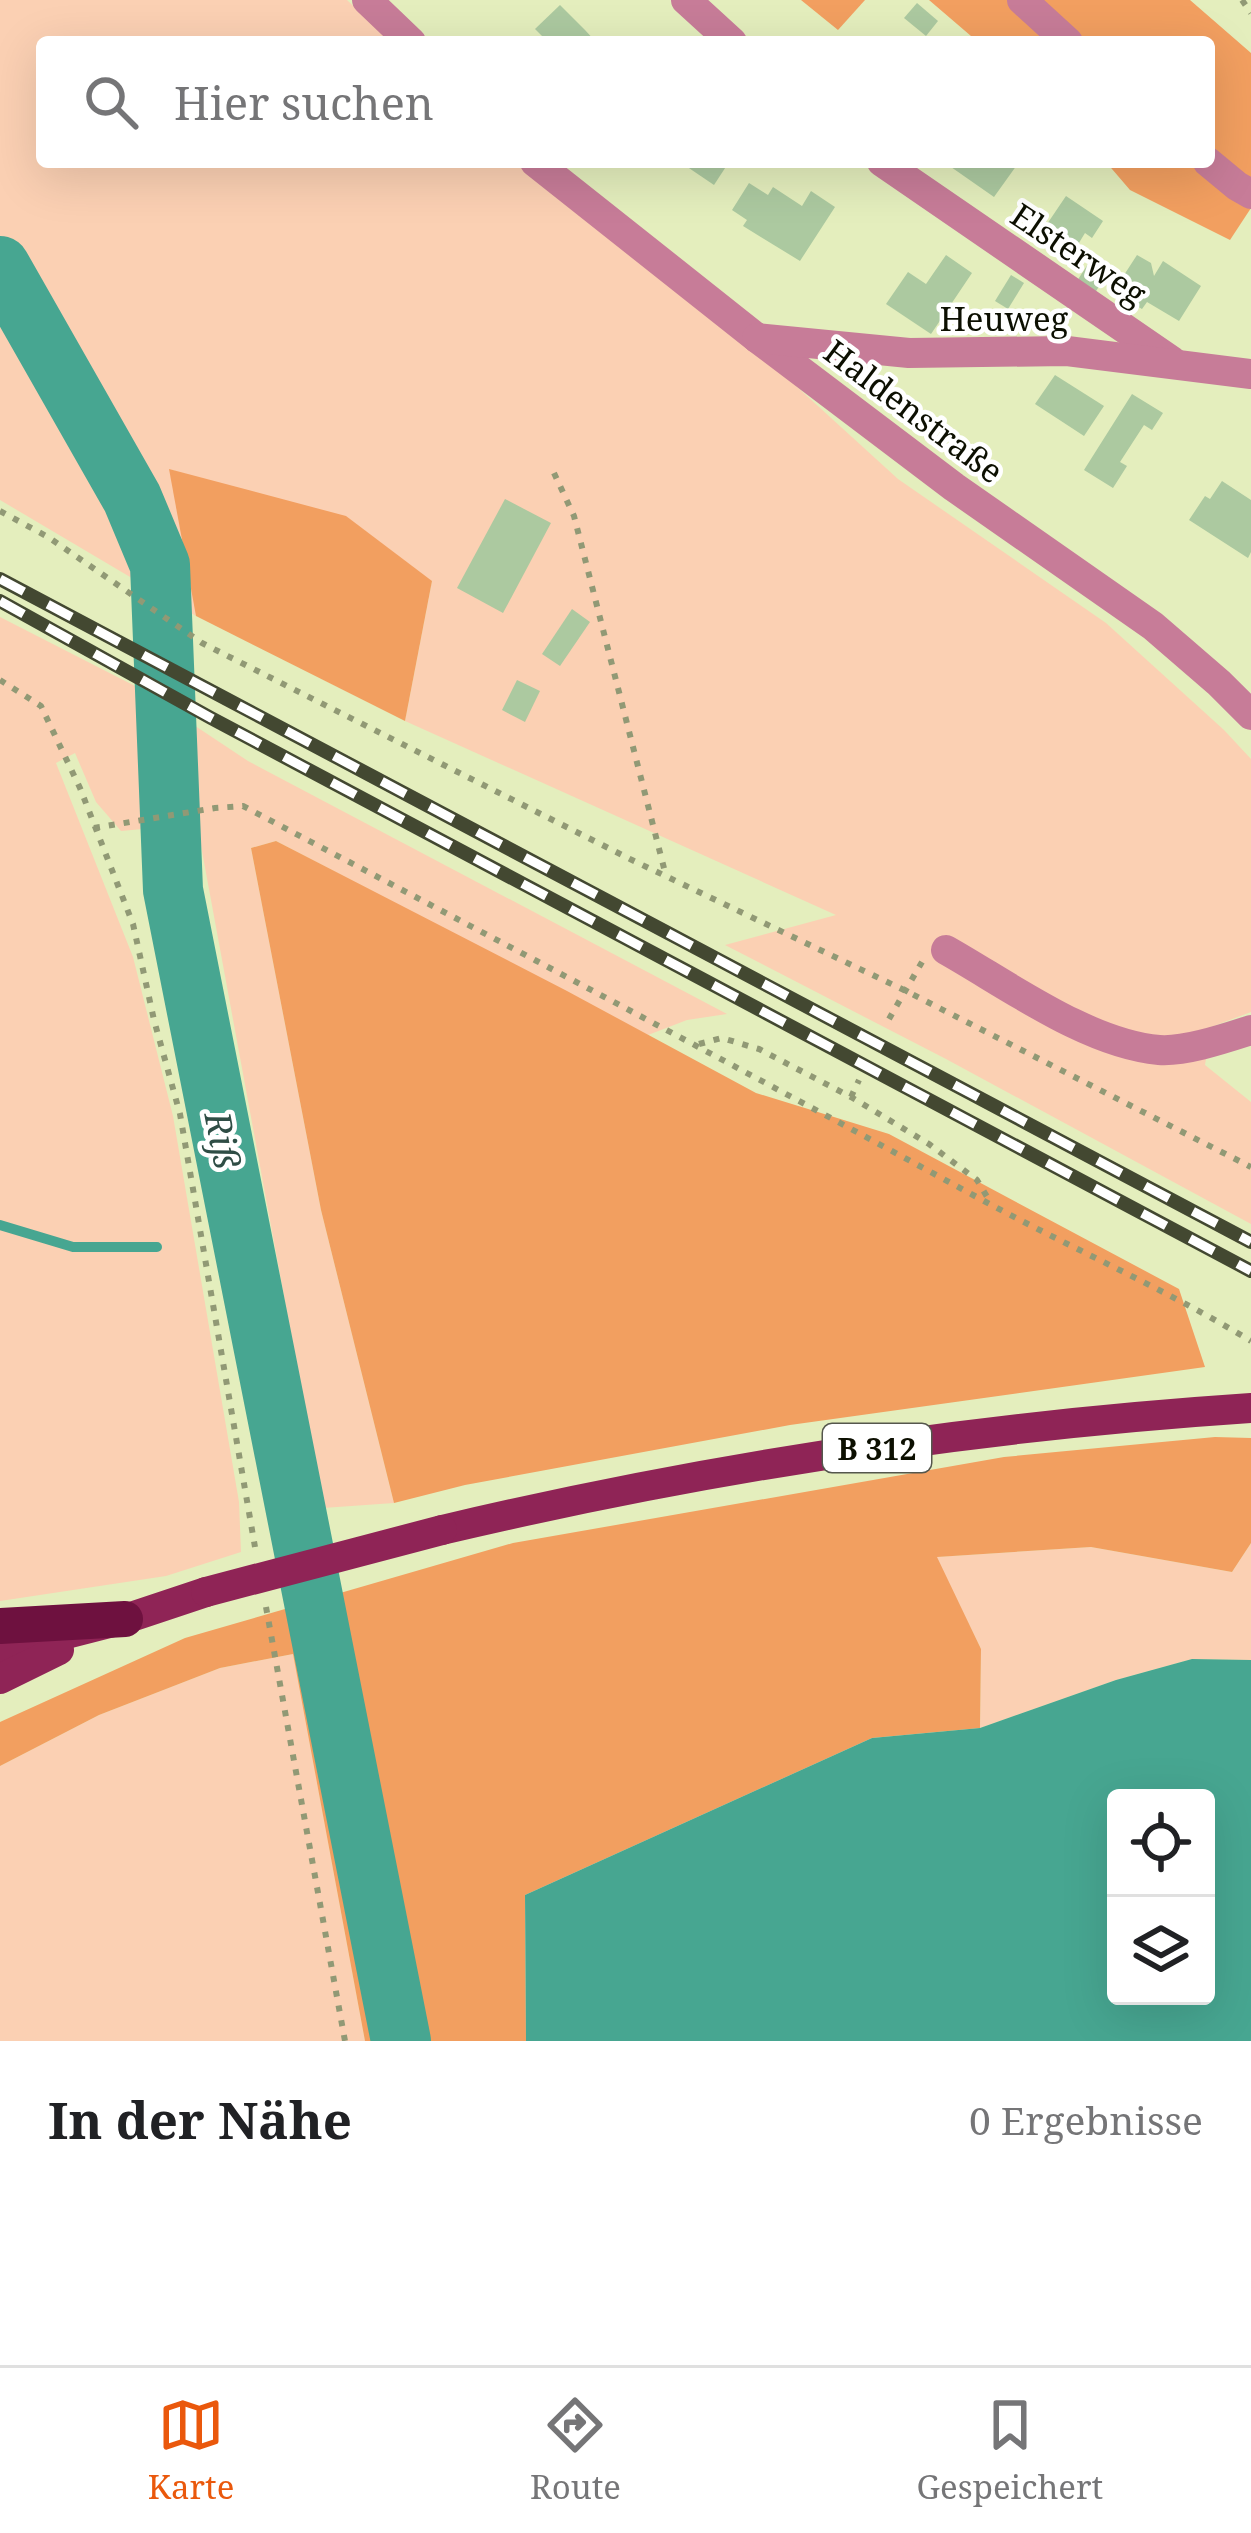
<!DOCTYPE html>
<html lang="de">
<meta charset="utf-8">
<style>
:root{--surface:#fff;--page:#f2f2f2;--text:#202124;--muted:#757577;--line:#e0e0e0;--accent:#ea580c}
body{margin:0;font-family:"Noto Serif",serif;background:var(--page);color:var(--text)}
.controls{position:absolute;right:36px;bottom:36px;display:grid;overflow:hidden;border-radius:12px;box-shadow:0 12px 48px #0002}
.controls button{width:108px;height:108px;display:grid;place-items:center;padding:0;border:0;border-bottom:3px solid var(--line);background:var(--surface);color:var(--text);font:60px sans-serif}
.list{margin:0;padding:0;list-style:none}
h2{display:flex;justify-content:space-between;align-items:center;height:156px;margin:0;padding:0 48px;font-size:51px}
h2 small{font-size:39px;font-weight:400;color:var(--muted)}
.icon{flex:none;width:66px;height:66px;fill:none;stroke:currentColor;stroke-width:2;stroke-linecap:round;stroke-linejoin:round}
.map{position:relative;flex:none;width:1251px;height:2041px;overflow:hidden}
.search{position:absolute;background:var(--surface);box-shadow:0 12px 48px #0002;left:36px;right:36px;top:36px;height:132px;display:flex;align-items:center;gap:30px;box-sizing:border-box;padding:0 42px;border-radius:12px;color:var(--muted);font-size:45px}
.sheet{height:324px;background:var(--surface)}
nav{display:flex;justify-content:space-around;align-items:center;box-sizing:border-box;height:168px;border-top:3px solid var(--line);background:var(--surface);font-size:33px;color:var(--muted)}
nav a{display:grid;justify-items:center;gap:6px}
nav .on{color:var(--accent)}
.map>svg:first-child{display:block}
.green{fill:#fbd0b3}
.forest{fill:#f29f60}
.water{fill:#47a691;fill-rule:evenodd}
.lines{fill:none;stroke-linecap:round;stroke-linejoin:round}
.stream{stroke:#47a691;stroke-width:10}
.river{stroke:#47a691;stroke-width:60}
.building{fill:#acc9a0}
.path{stroke:#919975;stroke-width:6;stroke-dasharray:6 9;stroke-linecap:butt}
.minor{stroke:#c77c98;stroke-width:30}
.major{stroke:#8f2456;stroke-width:30}
.highway{stroke:#6e113f;stroke-width:36}
.rail-casing{stroke:#434831;stroke-width:14}
.rail{stroke:#fff;stroke-width:9;stroke-dasharray:27;stroke-linecap:butt}
.major-bridge{stroke:#8f2456;stroke-width:30}
.labels{text-anchor:middle;dominant-baseline:central;stroke-width:9;stroke-linejoin:round;paint-order:stroke}
.shield{fill:#fff;stroke:#55574d;stroke-width:3}
.shield-label{font-size:30px;font-weight:bold;fill:#0c0f01}
.street-label{font-size:33px;fill:#0c0f01;stroke:#fff}
.water-label{font-size:36px;font-style:italic;fill:#2f4d45;stroke:#fff}
</style>
<div class="map">
<svg width="1251" height="2041" viewBox="0 0 1251 2041">
<rect width="100%" height="100%" fill="#e4eebd"/>
<!-- green -->
<g class="green">
<path d="M0,0H347L391,42H42V162H518L540,183L752,346L898,479L1106,623L1224,730L1251,759V1012L1211,1027L1205,1065L1251,1102V1224L946,1059L725,945L836,915L405,721L432,581L173,470L196,616L0,500Z"/>
<path d="M0,617L135,686L248,761L727,1014L687,1020L648,1035L276,841L251,848L321,1210L394,1503L323,1508L197,824L121,831L96,802L75,753L56,763L133,957L173,1116L239,1502L241,1552L166,1576L0,1601Z"/>
<path d="M1251,1543V1660L1192,1659L1116,1680L980,1728L981,1649L936,1557L1091,1547L1232,1572Z"/>
<path d="M293,1654L365,2041H0V1766L99,1715L220,1668Z"/>
</g>
<!-- forest -->
<g class="forest">
<path d="M801,0H865L838,30Z"/>
<path d="M929,0H1190L1251,53V208L1230,240L1130,190L1106,162H1209V42H978Z"/>
<path d="M169,469L346,516L432,581L405,721L196,616Z"/>
<path d="M276,841L567,991L756,1093L889,1134L1179,1289L1205,1367L790,1425L465,1485L394,1503L321,1210L251,848Z"/>
<path d="M1215,1437L1251,1438V1543L1232,1572L1091,1547L937,1557L981,1649L980,1728L872,1738L525,1895L526,2041H365L293,1654L220,1668L99,1715L0,1766V1722L185,1638L513,1543L1004,1457Z"/>
</g>
<!-- water -->
<path class="water" d="M1192,1659L1251,1660V2041H526L525,1895L872,1738L980,1728L1116,1680ZM1116,1798H1206V1996H1116Z"/>
<g class="lines">
<!-- stream -->
<path class="stream" d="M0,1225L73,1247H157"/>
<!-- river -->
<path class="river" d="M0,266L132,498L160,565L173,890L401,2041"/>
</g>
<!-- building -->
<g class="building">
<path d="M917,3L938,21L926,36L904,18Z"/>
<path d="M560,5L585,30L596,42H548L535,29Z"/>
<path d="M680,162H729L714,185Z"/>
<path d="M948,162H1019L994,197L951,167L952,165Z"/>
<path d="M749,183L768,195L773,187L802,206L811,191L835,207L800,261L743,226L747,220L732,210Z"/>
<path d="M1066,196L1103,221L1092,238L1085,233L1074,251L1043,230Z"/>
<path d="M946,255L972,273L931,334L886,304L908,272L926,284Z"/>
<path d="M1137,255L1151,263L1154,276L1163,261L1201,286L1179,321L1147,302L1142,309L1113,292Z"/>
<path d="M1090,261L1108,272L1093,296L1075,284Z"/>
<path d="M1011,275L1024,283L1008,309L995,301Z"/>
<path d="M1055,375L1104,406L1084,436L1035,404Z"/>
<path d="M1132,394L1163,413L1152,430L1144,425L1120,462L1127,466L1113,488L1084,470Z"/>
<path d="M1222,481L1251,500V552L1248,558L1189,520L1205,496L1210,499Z"/>
<path d="M505,499L551,523L503,613L457,588Z"/>
<path d="M572,609L590,622L560,666L542,654Z"/>
<path d="M517,680L540,691L525,722L502,710Z"/>
</g>
<g class="lines">
<!-- path -->
<g class="path">
<path d="M1242,0L1251,13"/>
<path d="M554,473L574,516L666,876"/>
<path d="M0,511L48,537L202,643L632,860L904,990L1251,1167"/>
<path d="M0,680L41,706L80,788L133,924L154,1020L180,1114L255,1547"/>
<path d="M94,828L215,808L243,806C490,936 738,1067 984,1201C1073,1249 1165,1289 1251,1341"/>
<path d="M889,1019L922,962"/>
<path d="M699,1044L722,1038L759,1049L851,1097L929,1144L977,1180L989,1200"/>
<path d="M851,1097L859,1080"/>
<path d="M266,1607L345,2041"/>
</g>
<!-- minor -->
<g class="minor">
<path d="M367,0L411,42"/>
<path d="M686,0L732,42"/>
<path d="M1022,0L1068,42"/>
<path d="M535,162L757,338L954,487L1153,626L1219,683L1251,715"/>
<path d="M882,162L1172,361"/>
<path d="M1208,162L1237,186L1251,194"/>
<path d="M757,338L909,353L1067,351L1251,374"/>
<path d="M946,950C1008,985 1088,1044 1159,1050C1185,1052 1226,1038 1251,1030"/>
</g>
<!-- major -->
<g class="major">
<path d="M442,1530C708,1467 979,1426 1251,1408"/>
<path d="M0,1651L125,1619L206,1592"/>
<path d="M0,1679L59,1650"/>
</g>
<!-- highway -->
<path class="highway" d="M0,1626L125,1619"/>
<!-- rail casing -->
<g class="rail-casing">
<g id="rail">
<path d="M0,579L1251,1242"/>
<path d="M0,601L211,718L1251,1271"/>
</g>
</g>
<!-- rail -->
<use href="#rail" class="rail"/>
<!-- major-bridge -->
<path class="major-bridge" d="M206,1592L442,1530"/>
</g>
<g class="labels">
<!-- shield labels -->
<rect class="shield" x="823" y="1424" width="108" height="48" rx="9"/>
<g class="shield-label">
<text x="877" y="1448">B 312</text>
</g>
<!-- street labels -->
<g class="street-label">
<text transform="translate(1079 254) rotate(34)">Elsterweg</text>
<text x="1004" y="318">Heuweg</text>
<text transform="translate(914 411) rotate(37)">Haldenstraße</text>
</g>
<!-- water labels -->
<g class="water-label">
<text transform="translate(223 1140) rotate(79)">Riß</text>
</g>
</g>
</svg>
<div class="controls">
<button><svg class="icon" aria-label="locate" viewBox="0 0 24 24"><circle cx="12" cy="12" r="6"/><path d="M12 2v4M12 18v4M2 12h4M18 12h4"/></svg></button>
<button><svg class="icon" aria-label="layers" viewBox="0 0 24 24"><path d="M12 4l9 5-9 5-9-5zM3 14l9 5 9-5"/></svg></button>
</div>
<div class="search"><svg class="icon" aria-label="search" viewBox="0 0 24 24"><circle cx="10" cy="10" r="6"/><path d="M15 15l6 6"/></svg>Hier suchen</div>
</div>
<section class="sheet">
<h2>In der Nähe<small>0 Ergebnisse</small></h2>
<ul class="list">
</ul>
</section>
<nav>
<a class="on"><svg class="icon" aria-label="map" viewBox="0 0 24 24"><path d="M3 6l6-2 6 2 6-2v14l-6 2-6-2-6 2zM9 4v14M15 6v14"/></svg>Karte</a>
<a><svg class="icon" aria-label="directions" viewBox="0 0 24 24"><path d="M12 3l9 9-9 9-9-9zM9 14v-3h6M13 9l2 2-2 2"/></svg>Route</a>
<a><svg class="icon" aria-label="saved" viewBox="0 0 24 24"><path d="M7 4h10v16l-5-4-5 4z"/></svg>Gespeichert</a>
</nav>
